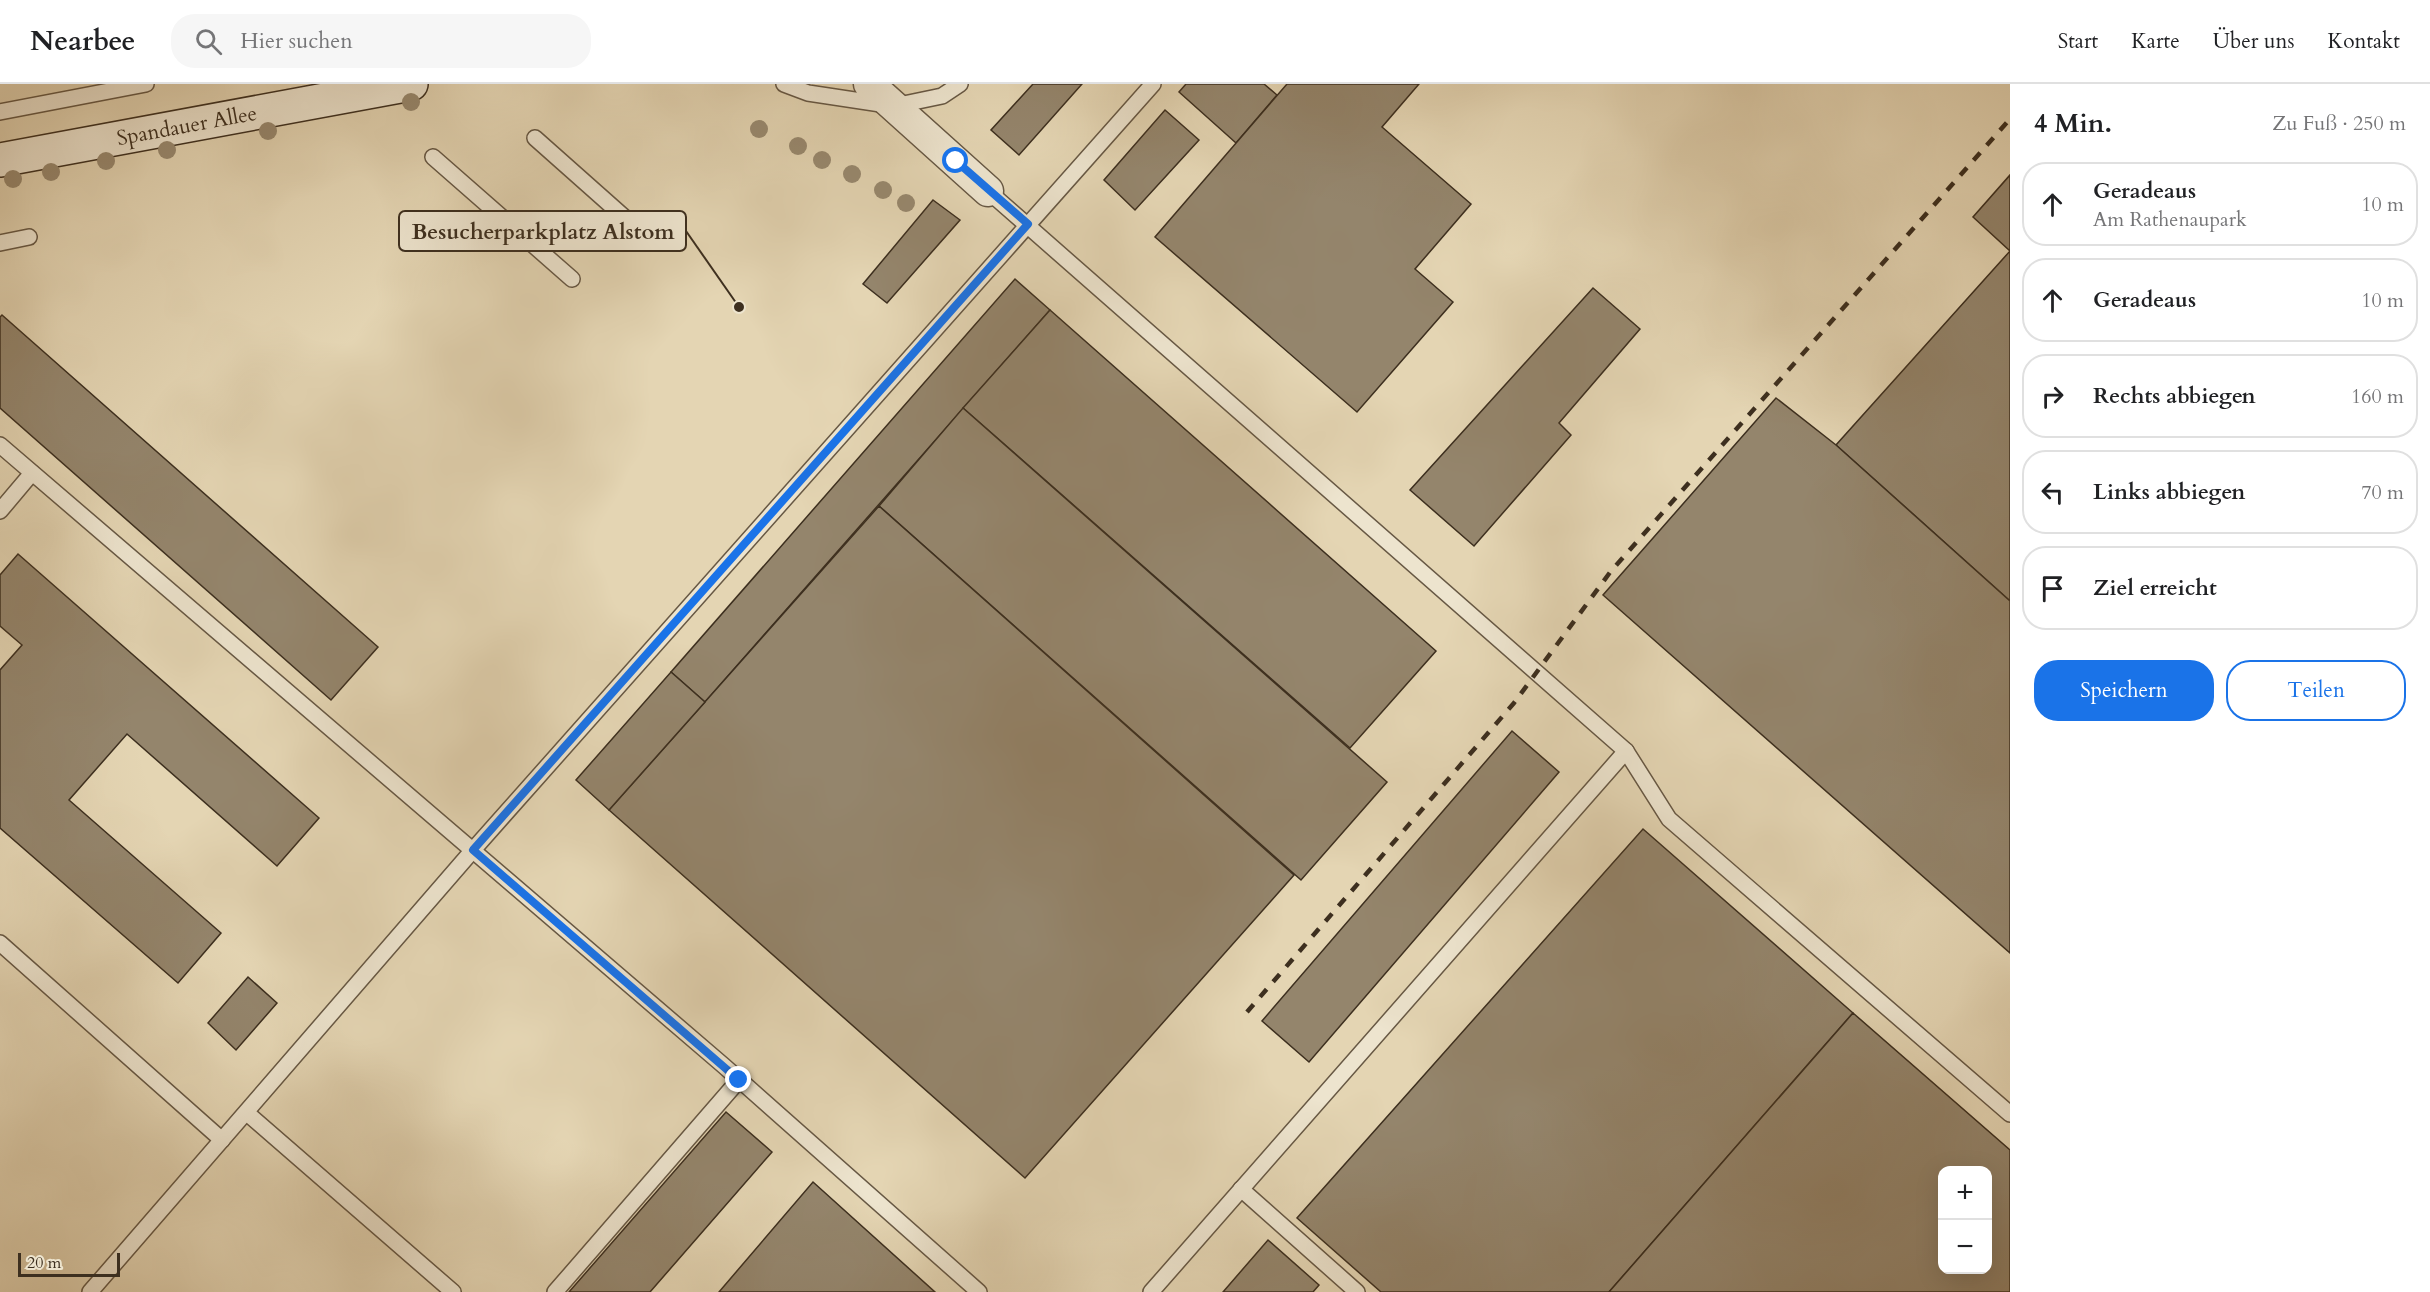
<!DOCTYPE html>
<html lang="de">
<meta charset="utf-8">
<style>
:root{--surface:#fff;--page:#f6f6f6;--text:#202124;--muted:#757577;--line:#e0e0e0;--accent:#1a73e8}
body{margin:0;font-family:Cardo,serif;background:var(--page);color:var(--text)}
.controls{position:absolute;right:18px;bottom:18px;display:grid;overflow:hidden;border-radius:12px;box-shadow:0 6px 24px #0002}
.controls button{width:54px;height:54px;display:grid;place-items:center;padding:0;border:0;border-bottom:2px solid var(--line);background:var(--surface);color:var(--text);font:30px sans-serif}
.scale{position:absolute;left:18px;bottom:15px;width:102px;box-sizing:border-box;padding-left:6px;border:3px solid #3d2f1f;border-top:0;font-size:16px;line-height:21px;white-space:nowrap;color:#3d2f1f;-webkit-text-stroke:4px #ede4ce;paint-order:stroke}
.stop{position:absolute;width:18px;height:18px;margin:-14px;border:4px solid #1a73e8;border-radius:50%;background:#fff}
.stop.end{background:#1a73e8;border-color:#fff;box-shadow:0 2px 6px #0008}
.list{margin:0;padding:0;list-style:none}
h2{display:flex;justify-content:space-between;align-items:center;height:78px;margin:0;padding:0 24px;font-size:26px}
h2 small{font-size:20px;font-weight:400;color:var(--muted)}
.list li{display:grid;grid-template-columns:39px 1fr auto;gap:18px;align-items:center;box-sizing:border-box;height:84px;margin:0 12px 12px;padding:0 12px;border:2px solid var(--line);border-radius:24px}
.list b{display:block;font-size:22px;white-space:nowrap}
.list p{margin:0;font-size:20px;white-space:nowrap;color:var(--muted)}
.list em{font-size:20px;font-style:normal;color:var(--muted)}
.actions{display:flex;gap:12px;padding:18px 24px}
.actions a{flex:1;padding:14px 0;border:2px solid var(--accent);border-radius:24px;text-align:center;font-size:21px;color:var(--accent)}
.actions .main{background:var(--accent);color:#fff}
.icon{flex:none;width:33px;height:33px;fill:none;stroke:currentColor;stroke-width:2;stroke-linecap:round;stroke-linejoin:round}
.map{position:relative;flex:none;width:2010px;height:1208px;overflow:hidden}
header{display:flex;align-items:center;gap:36px;box-sizing:border-box;height:84px;padding:0 30px;background:var(--surface);border-bottom:2px solid var(--line)}
header strong{font-size:28px}
nav{display:flex;gap:33px;margin-inline-start:auto;font-size:21px}
.search{width:420px;height:54px;background:var(--page);display:flex;align-items:center;gap:15px;box-sizing:border-box;padding:0 21px;border-radius:24px;color:var(--muted);font-size:22px}
main{display:flex}
aside{flex:1;background:var(--surface)}
.map>svg:first-child{display:block}
.building{fill:#94856c;stroke:#3d2f1f;stroke-width:1.5;fill-rule:evenodd}
.lines{fill:none;stroke-linecap:round;stroke-linejoin:round}
.service-casing{stroke:#675844;stroke-width:18}
.minor-casing{stroke:#675844;stroke-width:33}
.secondary-casing{stroke:#3d2f1f;stroke-width:36}
.service{stroke:#ede4ce;stroke-width:15}
.minor{stroke:#ede4ce;stroke-width:30}
.secondary{stroke:#ede4ce;stroke-width:33}
.rail{stroke:#3d2f1f;stroke-width:4.5;stroke-dasharray:10 10;stroke-linecap:butt}
.tree{fill:#98896f}
.route{stroke:#1a73e8;stroke-width:8}
.labels{text-anchor:middle;dominant-baseline:central;stroke-width:4.5;stroke-linejoin:round;paint-order:stroke}
.street-label{font-size:21px;fill:#3d2f1f;stroke:#ede4ce}
.leader{fill:none;stroke:#3d2f1f;stroke-width:2}
.callout-dot{fill:#3d2f1f;stroke:#ede4ce;stroke-width:2}
.callout{fill:#ede4ce;stroke:#3d2f1f;stroke-width:2}
.callout-label{font-size:22px;text-anchor:middle;font-weight:bold;fill:#3d2f1f}
</style>
<header>
<strong>Nearbee</strong>
<div class="search"><svg class="icon" aria-label="search" viewBox="0 0 24 24"><circle cx="10" cy="10" r="6"/><path d="M15 15l6 6"/></svg>Hier suchen</div>
<nav><a>Start</a><a>Karte</a><a>Über uns</a><a>Kontakt</a></nav>
</header>
<main>
<div class="map">
<svg width="2010" height="1208" viewBox="0 0 2010 1208">
<rect width="100%" height="100%" fill="#e4d5b3"/>
<filter id="stains"><feTurbulence type="fractalNoise" baseFrequency=".00333" numOctaves="4"/><feColorMatrix values="0 0 0 0 .2 0 0 0 0 .09 0 0 0 0 .02 0 0 0 .5 -.17"/></filter>
<radialGradient id="worn" r=".72"><stop offset=".6" stop-color="#630" stop-opacity="0"/><stop offset="1" stop-color="#630" stop-opacity=".3"/></radialGradient>
<!-- building -->
<g class="building">
<path d="M1033,0H1082L1019,71L991,46Z"/>
<path d="M1186,0H1264L1277,11L1236,59L1179,8Z"/>
<path d="M1287,0H1419L1382,43L1471,120L1415,185L1453,218L1357,328L1155,153Z"/>
<path d="M1165,26L1199,56L1135,126L1104,96Z"/>
<path d="M2010,91V167L1973,133Z"/>
<path d="M933,116L960,136L887,219L863,200Z"/>
<path d="M2010,167V517L1836,361Z"/>
<path d="M1015,195L1050,226L705,618L671,588Z"/>
<path d="M1593,204L1640,245L1559,339L1571,351L1474,462L1410,406Z"/>
<path d="M1050,226L1436,567L1350,664L963,324Z"/>
<path d="M2,231L378,563L331,616L0,324V233Z"/>
<path d="M1776,314L1836,361L2010,517V869L1603,511Z"/>
<path d="M963,324L1387,698L1301,796L879,422Z"/>
<path d="M879,422L1294,791L1025,1094L609,726Z"/>
<path d="M18,470L319,734L277,782L127,650L69,716L221,849L178,899L0,744V586L22,561L0,542V491Z"/>
<path d="M671,588L705,618L609,726L576,696Z"/>
<path d="M1512,647L1559,688L1309,978L1262,937Z"/>
<path d="M1643,745L1853,929L1609,1208H1381L1297,1134Z"/>
<path d="M248,893L277,919L236,966L208,939Z"/>
<path d="M1853,929L2010,1066V1208H1609ZM1942,1086H1988V1186H1942Z"/>
<path d="M726,1028L772,1068L650,1208H569Z"/>
<path d="M813,1098L935,1208H719Z"/>
<path d="M1268,1156L1319,1201L1313,1208H1223Z"/>
</g>
<g class="lines">
<!-- service casing -->
<g class="service-casing">
<g id="service">
<path d="M784,0L808,9L894,22L942,12L960,0"/>
<path d="M0,28L146,0"/>
<path d="M535,54L624,133"/>
<path d="M433,73L572,195"/>
<path d="M988,107L1626,667L1669,735L2010,1030"/>
<path d="M0,159L29,153"/>
<path d="M0,361L724,982L979,1208"/>
<path d="M0,427L32,389"/>
<path d="M0,859L222,1056"/>
<path d="M247,1029L453,1208"/>
<path d="M1241,1105L1357,1208"/>
<path d="M90,1208L473,766L1153,0"/>
<path d="M555,1208L739,996"/>
<path d="M1151,1208L1626,667"/>
</g>
</g>
<!-- minor casing -->
<g class="minor-casing">
<path id="minor" d="M869,0L988,107"/>
</g>
<!-- secondary casing -->
<g class="secondary-casing">
<g id="secondary">
<path id="s1" d="M0,76L411,0"/>
</g>
</g>
<!-- service -->
<use href="#service" class="service"/>
<!-- minor -->
<use href="#minor" class="minor"/>
<!-- secondary -->
<use href="#secondary" class="secondary"/>
<!-- rail -->
<path class="rail" d="M1247,928L1514,619L1611,487L2010,35"/>
</g>
<!-- trees -->
<g class="tree">
<circle cx="411" cy="18" r="9"/>
<circle cx="759" cy="45" r="9"/>
<circle cx="268" cy="47" r="9"/>
<circle cx="798" cy="62" r="9"/>
<circle cx="167" cy="66" r="9"/>
<circle cx="822" cy="76" r="9"/>
<circle cx="106" cy="77" r="9"/>
<circle cx="51" cy="88" r="9"/>
<circle cx="852" cy="90" r="9"/>
<circle cx="13" cy="95" r="9"/>
<circle cx="883" cy="106" r="9"/>
<circle cx="906" cy="119" r="9"/>
</g>
<g class="lines">
<!-- route -->
<path class="route" d="M739,996L473,766L1028,140L956,77"/>
</g>
<g class="labels">
<!-- street labels -->
<g class="street-label">
<text stroke="none"><textPath href="#s1" startOffset="190">Spandauer Allee</textPath></text>
</g>
</g>
<!-- callouts -->
<path class="leader" d="M739 223L686 147"/>
<circle class="callout-dot" cx="739" cy="223" r="6"/>
<rect class="callout" x="399" y="127" width="287" height="40" rx="6"/>
<g class="callout-label">
<text x="543" y="155">Besucherparkplatz Alstom</text>
</g>
<rect width="100%" height="100%" filter="url(#stains)"/>
<rect width="100%" height="100%" fill="url(#worn)"/>
</svg>
<div class="controls">
<button>+</button>
<button>−</button>
</div>
<div class="scale">20 m</div>
<div class="stop" style="left:956px;top:77px"></div>
<div class="stop end" style="left:739px;top:996px"></div>
</div>
<aside>
<h2>4 Min.<small>Zu Fuß · 250 m</small></h2>
<ul class="list">
<li><svg class="icon" aria-label="ahead" viewBox="0 0 24 24"><path d="M12 20V5M6 11l6-6 6 6"/></svg><div><b>Geradeaus</b><p>Am Rathenaupark</p></div><em>10 m</em></li>
<li><svg class="icon" aria-label="ahead" viewBox="0 0 24 24"><path d="M12 20V5M6 11l6-6 6 6"/></svg><div><b>Geradeaus</b></div><em>10 m</em></li>
<li><svg class="icon" aria-label="right" viewBox="0 0 24 24"><path d="M7 20v-9h11M14 6l5 5-5 5"/></svg><div><b>Rechts abbiegen</b></div><em>160 m</em></li>
<li><svg class="icon" aria-label="left" viewBox="0 0 24 24"><path d="M17 20v-9H6M10 6l-5 5 5 5"/></svg><div><b>Links abbiegen</b></div><em>70 m</em></li>
<li><svg class="icon" aria-label="arrive" viewBox="0 0 24 24"><path d="M6 21V4h12l-3 4 3 4H6"/></svg><div><b>Ziel erreicht</b></div></li>
</ul>
<div class="actions"><a class="main">Speichern</a><a>Teilen</a></div>
</aside>
</main>
